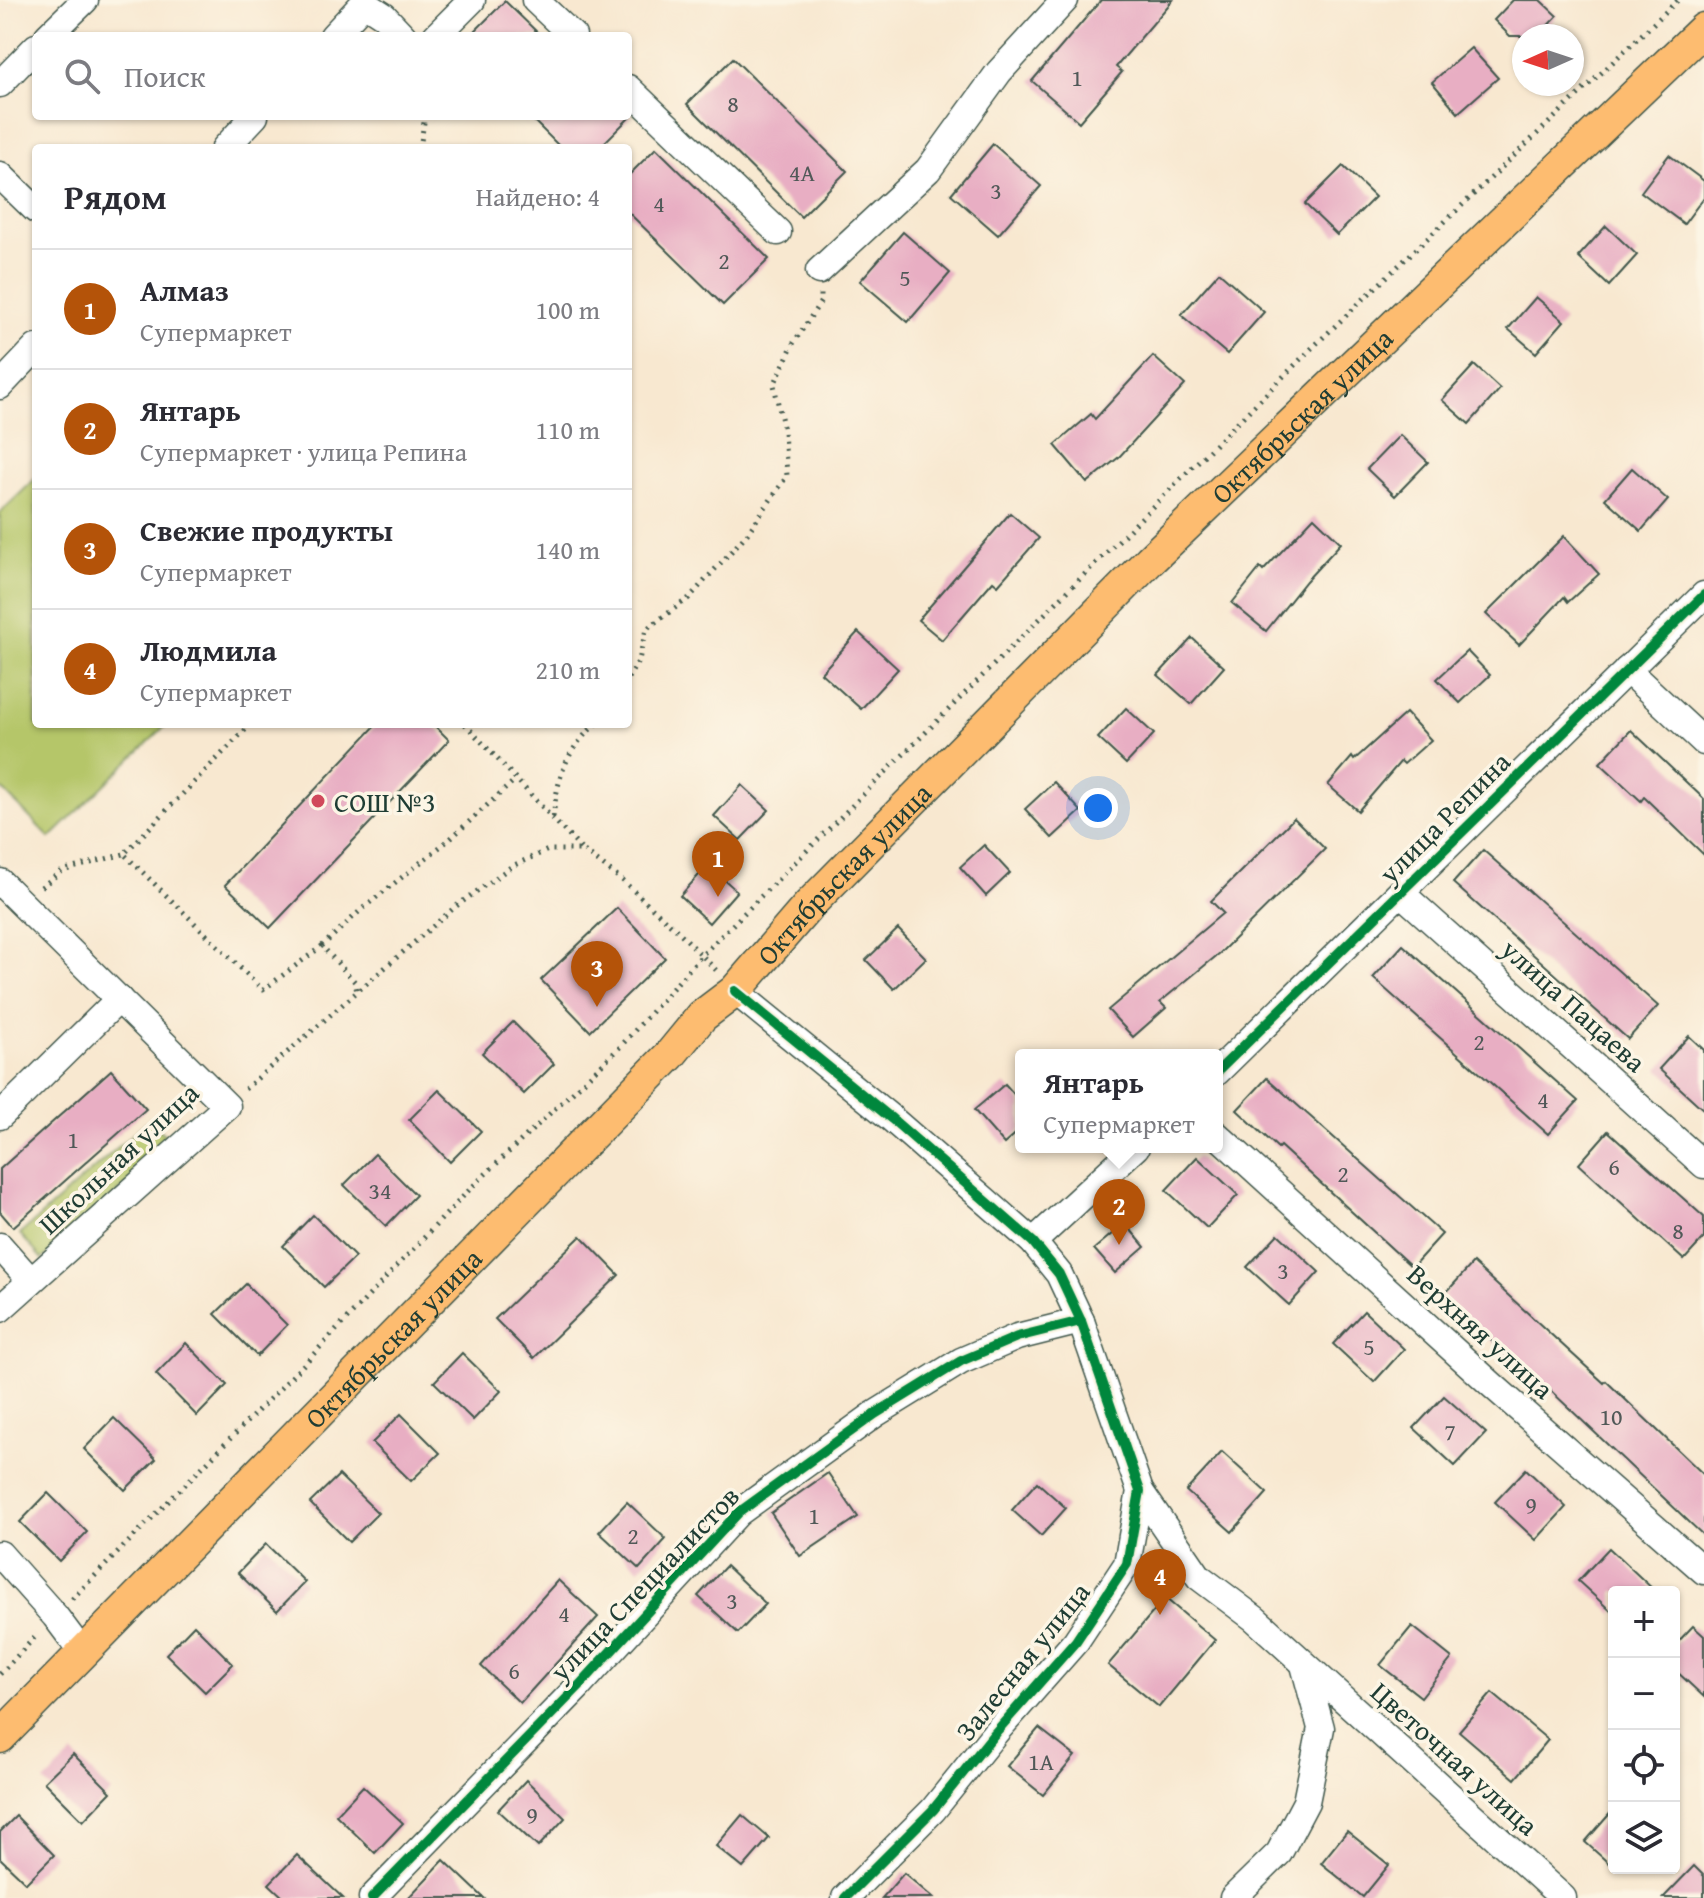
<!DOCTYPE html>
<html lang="ru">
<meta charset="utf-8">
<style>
:root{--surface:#fff;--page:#f2f2f3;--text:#2b2b33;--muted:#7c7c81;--line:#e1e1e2;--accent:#b45309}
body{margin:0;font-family:"Gentium Book Plus",serif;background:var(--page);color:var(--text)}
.controls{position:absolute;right:24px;bottom:24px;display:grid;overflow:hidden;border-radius:8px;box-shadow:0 2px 6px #0004}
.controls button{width:72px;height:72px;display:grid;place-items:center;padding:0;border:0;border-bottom:2px solid var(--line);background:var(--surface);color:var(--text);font:40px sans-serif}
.compass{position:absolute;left:1512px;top:24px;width:72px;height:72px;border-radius:50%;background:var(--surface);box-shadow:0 2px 6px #0004;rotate:267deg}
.you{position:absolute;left:1098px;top:808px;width:28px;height:28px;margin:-20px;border:6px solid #fff;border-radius:50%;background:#1a73e8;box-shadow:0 0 0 12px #1a73e833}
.badge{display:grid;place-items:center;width:52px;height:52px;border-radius:50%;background:var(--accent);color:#fff;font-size:26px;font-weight:700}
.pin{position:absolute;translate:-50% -66px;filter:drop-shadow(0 2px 4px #0008)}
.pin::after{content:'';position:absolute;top:42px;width:28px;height:24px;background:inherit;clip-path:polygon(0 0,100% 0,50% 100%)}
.popup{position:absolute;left:1015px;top:1049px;width:208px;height:104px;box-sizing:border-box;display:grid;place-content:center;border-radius:8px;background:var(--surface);filter:drop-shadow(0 2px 6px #0005);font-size:26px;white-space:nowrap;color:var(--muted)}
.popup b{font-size:30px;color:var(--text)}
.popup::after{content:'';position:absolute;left:50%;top:100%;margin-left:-16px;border:16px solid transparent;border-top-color:var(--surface)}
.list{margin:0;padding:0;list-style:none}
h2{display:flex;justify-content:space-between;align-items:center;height:104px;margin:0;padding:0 32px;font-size:34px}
h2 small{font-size:26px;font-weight:400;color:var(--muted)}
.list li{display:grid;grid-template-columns:52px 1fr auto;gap:24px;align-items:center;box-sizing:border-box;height:120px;padding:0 32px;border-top:2px solid var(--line)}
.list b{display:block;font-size:30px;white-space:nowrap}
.list p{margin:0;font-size:26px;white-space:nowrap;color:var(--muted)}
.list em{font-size:26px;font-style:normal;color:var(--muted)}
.icon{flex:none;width:44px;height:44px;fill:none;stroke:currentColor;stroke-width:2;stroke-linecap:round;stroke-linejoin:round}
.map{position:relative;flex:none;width:1704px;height:1898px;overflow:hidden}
.search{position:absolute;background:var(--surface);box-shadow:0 2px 6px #0004;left:32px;top:32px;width:600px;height:88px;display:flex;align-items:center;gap:20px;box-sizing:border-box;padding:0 28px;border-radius:8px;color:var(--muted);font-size:30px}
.panel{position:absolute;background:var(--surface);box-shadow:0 2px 6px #0004;left:32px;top:144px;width:600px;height:584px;border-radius:8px}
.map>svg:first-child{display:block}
.green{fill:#b5c669;stroke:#6a824e;stroke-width:2}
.building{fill:#e8aec3}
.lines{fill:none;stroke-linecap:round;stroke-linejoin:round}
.minor-casing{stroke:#40574b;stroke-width:29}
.major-casing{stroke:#40574b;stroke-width:35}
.path{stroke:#40574b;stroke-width:5;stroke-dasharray:2 6;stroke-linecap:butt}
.minor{stroke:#fff;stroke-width:26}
.major{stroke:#fdbc70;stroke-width:32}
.cycleway-casing{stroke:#fcf5e5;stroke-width:15}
.cycleway{stroke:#00873e;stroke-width:10}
.poi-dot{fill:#d1495b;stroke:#fcf5e5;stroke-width:3}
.labels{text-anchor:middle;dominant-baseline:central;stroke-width:7;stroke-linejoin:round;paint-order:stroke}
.number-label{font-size:24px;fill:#515958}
.street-label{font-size:28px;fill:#1f3d34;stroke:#fcf5e5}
.poi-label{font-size:28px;fill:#1f3d34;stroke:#fcf5e5;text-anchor:start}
</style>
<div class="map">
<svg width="1704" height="1898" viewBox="0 0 1704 1898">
<rect width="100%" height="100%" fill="#fcf5e5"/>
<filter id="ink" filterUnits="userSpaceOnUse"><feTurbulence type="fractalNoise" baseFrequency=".0125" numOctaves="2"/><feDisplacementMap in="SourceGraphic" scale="16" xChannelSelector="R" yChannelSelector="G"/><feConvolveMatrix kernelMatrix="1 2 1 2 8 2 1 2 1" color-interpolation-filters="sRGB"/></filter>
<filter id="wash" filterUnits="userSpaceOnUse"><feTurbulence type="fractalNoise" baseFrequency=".006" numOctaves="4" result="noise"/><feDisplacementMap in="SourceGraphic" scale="32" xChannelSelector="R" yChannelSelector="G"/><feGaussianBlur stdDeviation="1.8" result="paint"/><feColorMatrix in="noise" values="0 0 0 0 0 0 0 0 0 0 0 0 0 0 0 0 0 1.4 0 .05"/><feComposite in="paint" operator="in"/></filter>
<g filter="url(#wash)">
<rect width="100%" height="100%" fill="#f8e8d0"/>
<!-- green -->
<g class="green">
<path d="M36,478V724H167L50,838L0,787V513Z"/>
<path d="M150,1119L173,1144L42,1259L20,1234Z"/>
</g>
<g id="blocks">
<!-- building -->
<g class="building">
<path d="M1101,0H1173L1116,67L1122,72L1079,122L1032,81Z"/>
<path d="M1513,0H1540L1557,16L1538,36H1510L1494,20Z"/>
<path d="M505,1L541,36H470Z"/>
<path d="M1471,48L1498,78L1458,113L1432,82Z"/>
<path d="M733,58L847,171L801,217L687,104Z"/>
<path d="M529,116H631L599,148H561Z"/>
<path d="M993,144L1041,186L998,235L951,194Z"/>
<path d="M656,148L769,259L723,305L628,212V176Z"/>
<path d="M1669,155L1704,181V197L1684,224L1641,192Z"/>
<path d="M1343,166L1375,197L1337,235L1305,204Z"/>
<path d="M1606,226L1637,255L1609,286L1578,257Z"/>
<path d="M903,232L950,273L908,322L860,281Z"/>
<path d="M1219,272L1264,312L1227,354L1181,315Z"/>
<path d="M1536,297L1564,321L1536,353L1508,329Z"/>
<path d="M1153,356L1185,385L1119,457L1087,483L1055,445L1091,414L1095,419Z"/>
<path d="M1474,365L1500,389L1469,424L1442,400Z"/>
<path d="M1400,435L1428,462L1395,496L1367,469Z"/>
<path d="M1632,468L1668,500L1641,531L1605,499Z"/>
<path d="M1010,513L1039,538L998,585L993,581L942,640L918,620Z"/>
<path d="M1314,517L1341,543L1306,581L1266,631L1232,603L1260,568L1263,571Z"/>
<path d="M1564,536L1599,574L1568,602L1564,597L1519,645L1486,614Z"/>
<path d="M858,632L898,669L861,709L821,673Z"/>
<path d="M1192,638L1224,667L1191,704L1158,675Z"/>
<path d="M1467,651L1490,675L1460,703L1437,679Z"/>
<path d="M1126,708L1154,734L1126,764L1098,738Z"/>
<path d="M1406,713L1431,740L1404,764L1401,761L1358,811L1328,785L1352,757L1354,760Z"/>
<path d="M377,724H433L449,740L270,928L225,885Z"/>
<path d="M1631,730L1704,799V855L1644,797L1641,801L1600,763Z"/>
<path d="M1054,782L1081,811L1052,838L1025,809Z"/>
<path d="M742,785L769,810L740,840L714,816Z"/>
<path d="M1294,818L1325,849L1220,953L1160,1002L1166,1008L1133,1037L1108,1010L1223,913L1211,901Z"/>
<path d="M984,845L1010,873L986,896L960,867Z"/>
<path d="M1483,850L1658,1006L1628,1039L1453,883Z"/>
<path d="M708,865L737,891L709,923L680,896Z"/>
<path d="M617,908L665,958L590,1031L541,980Z"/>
<path d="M898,929L926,958L894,989L866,960Z"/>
<path d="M1403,945L1578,1101L1548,1134L1373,978Z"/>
<path d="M513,1022L554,1064L524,1094L482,1053Z"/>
<path d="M1689,1036L1704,1050V1110L1659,1069Z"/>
<path d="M111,1070L146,1109L13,1227L0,1212V1169Z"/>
<path d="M1267,1078L1442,1234L1412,1267L1280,1146L1278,1148L1237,1110Z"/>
<path d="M1005,1084L1021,1102V1129L1004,1144L974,1110Z"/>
<path d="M439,1090L481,1131L450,1162L409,1120Z"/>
<path d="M1608,1131L1704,1217V1238L1684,1260L1579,1164Z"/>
<path d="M375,1154L416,1195L386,1226L344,1185Z"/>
<path d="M1197,1157L1238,1195L1207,1228L1166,1190Z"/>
<path d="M313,1215L355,1257L324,1287L283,1246Z"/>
<path d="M1125,1223L1145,1247L1115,1273L1094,1249Z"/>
<path d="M1278,1234L1319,1272L1289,1305L1247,1267Z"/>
<path d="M581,1236L619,1275L534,1358L495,1319Z"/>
<path d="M1473,1263L1604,1383L1606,1381L1704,1475V1536L1550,1390L1548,1393L1443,1296Z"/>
<path d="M246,1284L287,1325L257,1356L215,1314Z"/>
<path d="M1364,1311L1404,1349L1374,1382L1333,1344Z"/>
<path d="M186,1343L227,1385L197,1416L156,1374Z"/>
<path d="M462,1353L501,1391L473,1420L434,1382Z"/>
<path d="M1444,1396L1486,1433L1455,1466L1414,1428Z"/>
<path d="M401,1414L440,1453L411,1481L372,1443Z"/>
<path d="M114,1418L156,1459L125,1490L84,1449Z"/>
<path d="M1222,1452L1267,1493L1232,1532L1186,1491Z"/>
<path d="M1526,1469L1566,1507L1536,1540L1495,1502Z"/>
<path d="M828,1473L858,1517L800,1556L771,1513Z"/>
<path d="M339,1475L378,1513L349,1542L310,1503Z"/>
<path d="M1037,1482L1066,1508L1041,1536L1012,1510Z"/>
<path d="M48,1493L87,1532L59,1561L20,1522Z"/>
<path d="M627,1502L666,1539L639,1569L599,1532Z"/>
<path d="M266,1544L305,1582L277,1611L238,1573Z"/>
<path d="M1609,1548L1656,1592H1614V1614L1578,1581Z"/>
<path d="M726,1566L766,1604L738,1633L698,1596Z"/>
<path d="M558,1580L598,1617L520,1703L481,1666Z"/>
<path d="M1165,1598L1215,1640L1159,1707L1108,1665Z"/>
<path d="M194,1625L233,1664L205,1692L166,1654Z"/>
<path d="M1412,1626L1452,1658L1421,1697L1380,1665Z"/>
<path d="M1693,1626L1704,1636V1697L1674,1669V1646Z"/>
<path d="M1492,1693L1548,1740L1515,1779L1459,1731Z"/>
<path d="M1039,1728L1075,1756L1043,1795L1007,1766Z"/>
<path d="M73,1754L111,1792L83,1821L44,1782Z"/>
<path d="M526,1780L565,1818L538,1847L498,1810Z"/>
<path d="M363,1786L403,1823L375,1853L336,1815Z"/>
<path d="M1614,1809V1868L1585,1842Z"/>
<path d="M742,1815L769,1838L743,1868L716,1846Z"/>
<path d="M16,1816L54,1855L26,1883L0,1858V1832Z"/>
<path d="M1347,1831L1389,1865L1363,1897L1321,1863Z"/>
<path d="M297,1855L343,1898H284L269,1884Z"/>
<path d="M444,1860L484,1898H408Z"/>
<path d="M1694,1866L1704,1876V1898H1663Z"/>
<path d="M904,1873L933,1898H882Z"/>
</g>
</g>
</g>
<g filter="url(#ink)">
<use href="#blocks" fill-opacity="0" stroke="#40574b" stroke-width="2"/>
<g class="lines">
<!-- minor casing -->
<g class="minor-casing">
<g id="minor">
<path d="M535,0L573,36"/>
<path d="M48,36L85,0"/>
<path d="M333,36L364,3L384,16L403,36"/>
<path d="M436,36L472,0"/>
<path d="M0,84L36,47"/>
<path d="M628,88L778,232"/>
<path d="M225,148L255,116"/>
<path d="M0,175L36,210"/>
<path d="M819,271L928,170L999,72L1065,0"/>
<path d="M0,386L36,348"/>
<path d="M1627,670L1704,742"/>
<path d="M0,882L227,1106L0,1309"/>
<path d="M1401,893L1704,1165"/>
<path d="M735,991L892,1119L1033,1242L1059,1274L1081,1321L1140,1491L1127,1564L1076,1641L995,1733L933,1810L845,1898"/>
<path d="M1217,1072L1704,595"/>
<path d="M0,1116L119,999"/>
<path d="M1217,1135L1492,1385L1704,1571"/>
<path d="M1033,1242L1136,1147"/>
<path d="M0,1246L31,1281"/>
<path d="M1140,1491L1199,1577L1255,1619L1563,1898"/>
<path d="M0,1554L55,1616L82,1652"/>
<path d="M372,1898L578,1687L738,1513L875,1414L961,1361L1017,1337L1081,1321"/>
<path d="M1233,1898L1279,1853L1306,1802L1321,1728L1304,1665"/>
</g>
</g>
<!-- major casing -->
<g class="major-casing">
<g id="major">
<path id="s1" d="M0,1737L670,1055L702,1016L735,991L810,904L1150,560L1704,29"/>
</g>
</g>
<!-- path -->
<g class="path">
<path d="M420,148L425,116"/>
<path d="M628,678L639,660L646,629L689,598L747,534L787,476L784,431L774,385L793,344L821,301V294"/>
<path d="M251,724L124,854L263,990L322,946L355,982L357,992"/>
<path d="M465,724L582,850"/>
<path d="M553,817C558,777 565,751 596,724"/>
<path d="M41,887L62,871L124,854"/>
<path d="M322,946L362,909L450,839L515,780"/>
<path d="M245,1089L455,907L512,866L548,850H583L623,881L682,935L716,970"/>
<path d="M72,1599L307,1361L473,1186L620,1047L702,955L1312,348L1678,0"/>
<path d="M0,1674L37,1635"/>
</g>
<!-- minor -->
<use href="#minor" class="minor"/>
<!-- major -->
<use href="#major" class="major"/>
<!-- cycleway casing -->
<g class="cycleway-casing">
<g id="cycleway">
<path d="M735,991L892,1119L1033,1242L1059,1274L1081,1321L1140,1491L1127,1564L1076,1641L995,1733L933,1810L845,1898"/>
<path d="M1217,1072L1704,595"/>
<path d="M372,1898L578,1687L738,1513L875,1414L961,1361L1017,1337L1081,1321"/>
</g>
</g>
<!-- cycleway -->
<use href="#cycleway" class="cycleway"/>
</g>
</g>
<!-- markers -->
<circle class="poi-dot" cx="318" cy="801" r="8"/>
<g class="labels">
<!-- number labels -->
<g class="number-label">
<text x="1077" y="77">1</text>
<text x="733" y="103">8</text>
<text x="802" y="172">4А</text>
<text x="996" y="190">3</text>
<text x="659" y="203">4</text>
<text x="724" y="260">2</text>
<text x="905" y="277">5</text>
<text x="1479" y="1041">2</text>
<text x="1543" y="1099">4</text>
<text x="73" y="1139">1</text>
<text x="1614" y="1166">6</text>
<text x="1343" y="1173">2</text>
<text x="380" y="1190">34</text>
<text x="1678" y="1230">8</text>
<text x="1283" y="1270">3</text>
<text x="1369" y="1346">5</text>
<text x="1611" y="1416">10</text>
<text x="1450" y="1431">7</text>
<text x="1531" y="1504">9</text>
<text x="814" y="1515">1</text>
<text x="633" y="1535">2</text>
<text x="732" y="1600">3</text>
<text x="564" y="1613">4</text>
<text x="514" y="1670">6</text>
<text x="1041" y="1761">1А</text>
<text x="532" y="1814">9</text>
</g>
<!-- street labels -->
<g class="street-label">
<text stroke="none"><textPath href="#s1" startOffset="1856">Октябрьская улица</textPath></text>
<text transform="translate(1444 817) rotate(-45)">улица Репина</text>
<text stroke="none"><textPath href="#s1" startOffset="1208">Октябрьская улица</textPath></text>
<text transform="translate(1574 1005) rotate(42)">улица Пацаева</text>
<text transform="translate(118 1158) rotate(-43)">Школьная улица</text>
<text transform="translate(1481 1331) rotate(42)">Верхняя улица</text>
<text stroke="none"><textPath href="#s1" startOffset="560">Октябрьская улица</textPath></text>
<text transform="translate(644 1583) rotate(-46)">улица Специалистов</text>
<text transform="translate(1022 1661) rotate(-51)">Залесная улица</text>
<text transform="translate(1455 1758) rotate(42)">Цветочная улица</text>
</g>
<!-- poi labels -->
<g class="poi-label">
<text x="334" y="801">СОШ №3</text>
</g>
</g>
</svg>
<div class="controls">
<button>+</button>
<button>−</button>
<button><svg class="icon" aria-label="locate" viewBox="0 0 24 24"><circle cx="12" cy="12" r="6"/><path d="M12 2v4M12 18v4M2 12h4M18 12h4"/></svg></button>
<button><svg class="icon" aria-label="layers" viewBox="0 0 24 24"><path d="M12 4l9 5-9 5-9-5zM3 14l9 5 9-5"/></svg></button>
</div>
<svg class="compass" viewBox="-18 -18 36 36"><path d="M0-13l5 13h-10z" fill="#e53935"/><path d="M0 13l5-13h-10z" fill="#7c7c81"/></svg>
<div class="you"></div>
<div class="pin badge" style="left:718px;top:897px">1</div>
<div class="pin badge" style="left:1119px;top:1245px">2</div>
<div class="popup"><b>Янтарь</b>Супермаркет</div>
<div class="pin badge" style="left:597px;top:1007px">3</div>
<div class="pin badge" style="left:1160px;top:1615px">4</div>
<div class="search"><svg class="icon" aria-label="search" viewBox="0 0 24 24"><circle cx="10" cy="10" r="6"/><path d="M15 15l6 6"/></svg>Поиск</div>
<section class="panel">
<h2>Рядом<small>Найдено: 4</small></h2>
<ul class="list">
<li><span class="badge">1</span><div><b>Алмаз</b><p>Супермаркет</p></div><em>100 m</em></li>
<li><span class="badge">2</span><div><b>Янтарь</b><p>Супермаркет · улица Репина</p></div><em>110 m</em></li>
<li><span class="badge">3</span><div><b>Свежие продукты</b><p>Супермаркет</p></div><em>140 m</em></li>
<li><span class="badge">4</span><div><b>Людмила</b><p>Супермаркет</p></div><em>210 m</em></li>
</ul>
</section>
</div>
